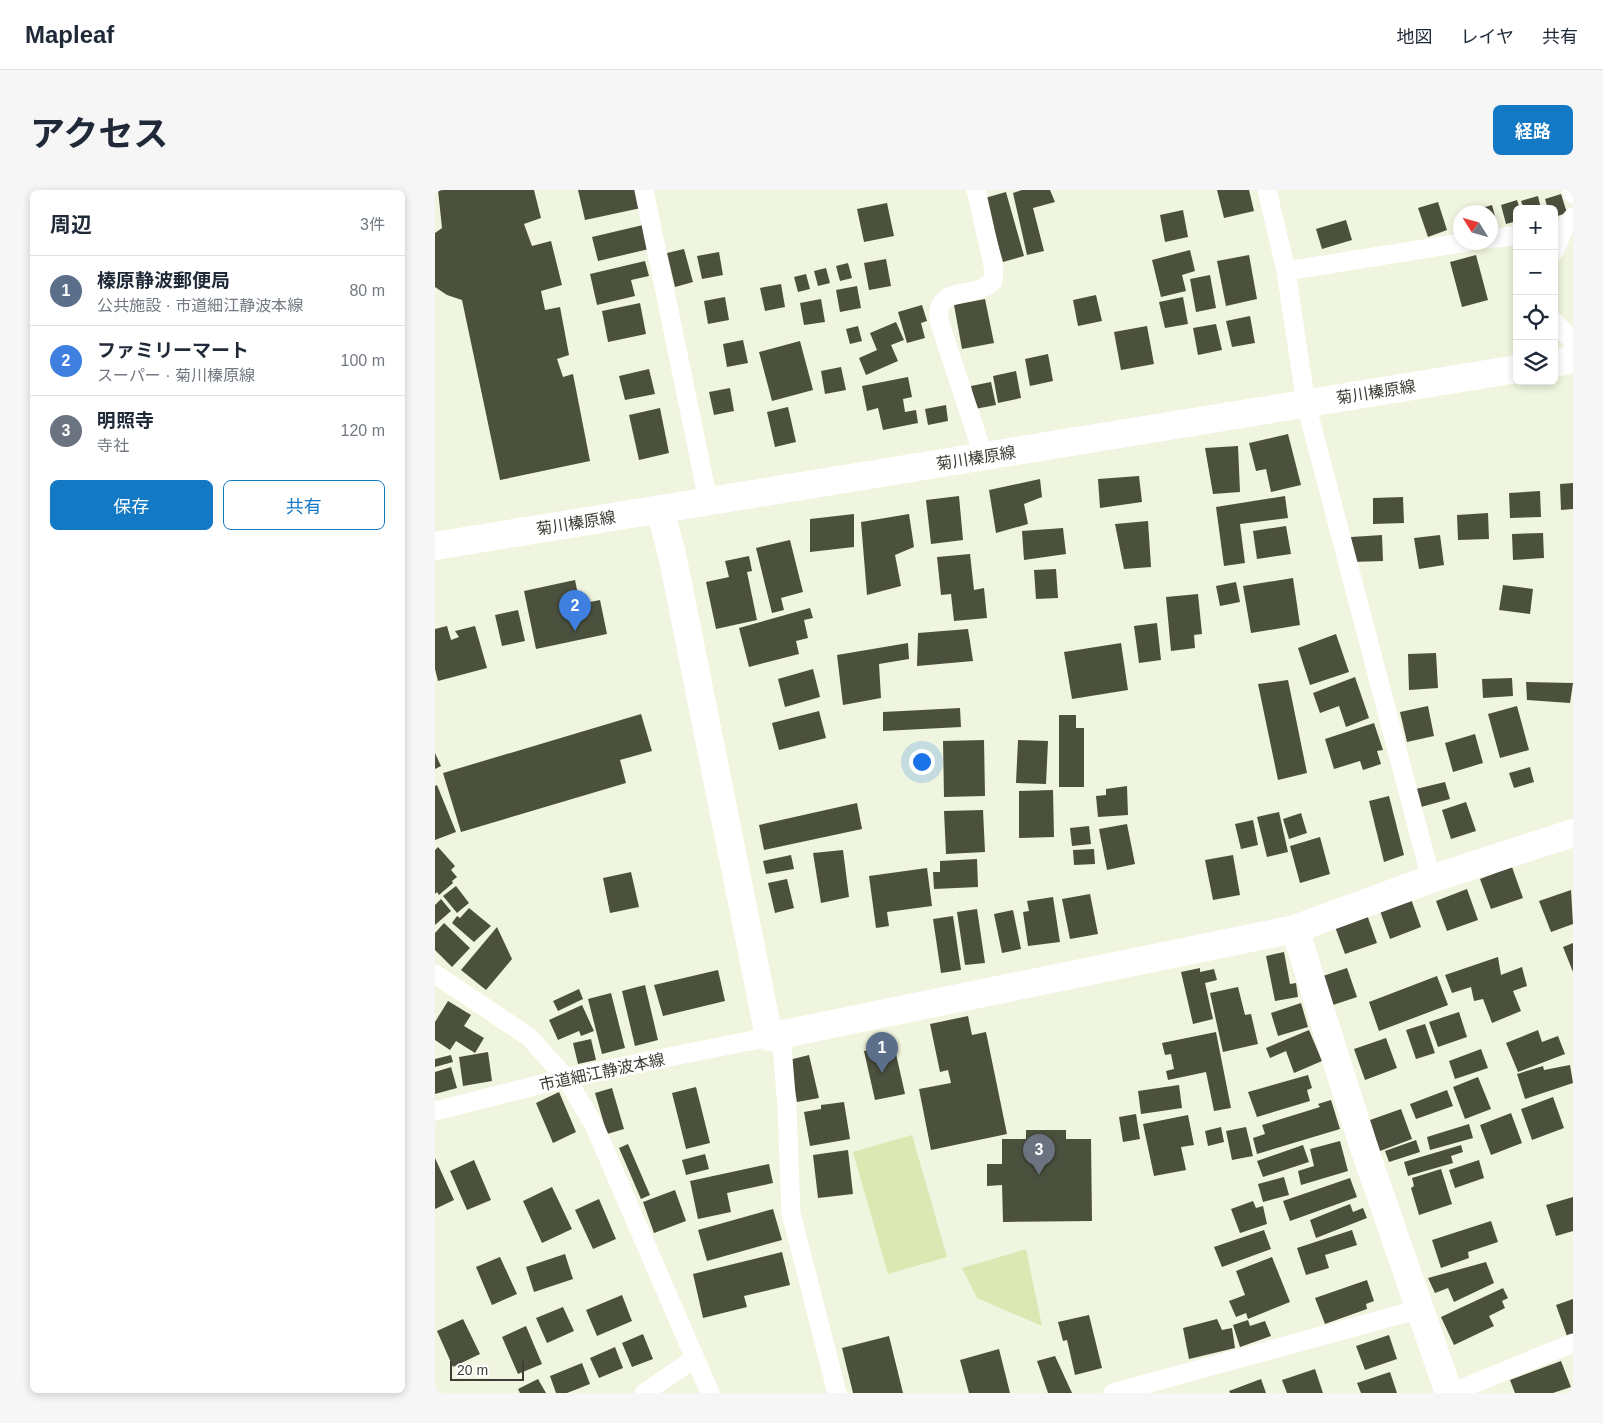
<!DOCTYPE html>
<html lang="ja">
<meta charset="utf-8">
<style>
:root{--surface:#fff;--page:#f6f6f7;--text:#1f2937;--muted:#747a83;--line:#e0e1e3;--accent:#1479c4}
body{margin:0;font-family:Helvetica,"Noto Sans JP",sans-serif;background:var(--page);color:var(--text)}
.controls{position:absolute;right:15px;top:15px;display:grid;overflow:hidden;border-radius:8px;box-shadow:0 2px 8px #0003}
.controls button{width:45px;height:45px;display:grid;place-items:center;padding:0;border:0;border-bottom:1px solid var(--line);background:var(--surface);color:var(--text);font:25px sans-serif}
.compass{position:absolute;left:1018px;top:15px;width:45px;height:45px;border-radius:50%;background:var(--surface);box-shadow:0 2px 8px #0003;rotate:307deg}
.scale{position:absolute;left:15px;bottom:12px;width:74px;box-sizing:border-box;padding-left:5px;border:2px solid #3c3e35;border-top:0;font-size:14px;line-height:18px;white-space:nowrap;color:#3c3e35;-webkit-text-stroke:4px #fff;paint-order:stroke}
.you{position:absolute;left:486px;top:571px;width:18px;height:18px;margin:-12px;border:4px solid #fff;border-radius:50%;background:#1a73e8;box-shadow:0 0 0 8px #1a73e833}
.badge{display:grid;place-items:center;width:32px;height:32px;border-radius:50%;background:var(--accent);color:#fff;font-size:16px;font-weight:700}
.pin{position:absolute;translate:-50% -41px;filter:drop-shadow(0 1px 2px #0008)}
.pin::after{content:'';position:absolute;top:26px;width:18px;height:15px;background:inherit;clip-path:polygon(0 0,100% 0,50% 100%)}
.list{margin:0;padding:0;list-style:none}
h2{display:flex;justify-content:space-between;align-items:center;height:65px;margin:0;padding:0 20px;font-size:21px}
h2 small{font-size:16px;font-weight:400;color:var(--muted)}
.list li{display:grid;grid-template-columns:32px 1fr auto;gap:15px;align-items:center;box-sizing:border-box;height:70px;padding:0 20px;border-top:1px solid var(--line)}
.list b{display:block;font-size:19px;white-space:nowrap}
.list p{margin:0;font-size:16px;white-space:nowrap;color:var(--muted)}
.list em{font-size:16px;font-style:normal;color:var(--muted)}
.actions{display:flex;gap:10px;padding:15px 20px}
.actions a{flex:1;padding:11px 0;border:1px solid var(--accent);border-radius:8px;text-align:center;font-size:18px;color:var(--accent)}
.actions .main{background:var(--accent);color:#fff}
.icon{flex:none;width:28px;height:28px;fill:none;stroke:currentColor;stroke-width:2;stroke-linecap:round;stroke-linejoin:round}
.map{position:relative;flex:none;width:1138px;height:1203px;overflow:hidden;border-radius:8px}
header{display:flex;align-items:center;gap:30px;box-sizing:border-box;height:70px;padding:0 25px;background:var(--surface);border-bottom:1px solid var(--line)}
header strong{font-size:24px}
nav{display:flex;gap:28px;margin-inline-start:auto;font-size:18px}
.intro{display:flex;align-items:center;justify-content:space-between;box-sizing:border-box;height:120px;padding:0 30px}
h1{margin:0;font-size:35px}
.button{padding:12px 22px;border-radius:8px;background:var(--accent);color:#fff;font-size:18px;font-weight:700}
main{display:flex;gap:30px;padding:0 30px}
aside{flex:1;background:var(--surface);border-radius:8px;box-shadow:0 2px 8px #0003}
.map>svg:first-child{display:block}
.green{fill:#dbe8b4}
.building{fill:#4c513e}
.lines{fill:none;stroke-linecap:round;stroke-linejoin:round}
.street{stroke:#fff;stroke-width:19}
.secondary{stroke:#fff;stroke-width:28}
.labels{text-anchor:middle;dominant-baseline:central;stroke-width:5;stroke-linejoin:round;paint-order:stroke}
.street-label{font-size:16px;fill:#3c3e35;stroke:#fff}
</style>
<header>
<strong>Mapleaf</strong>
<nav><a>地図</a><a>レイヤ</a><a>共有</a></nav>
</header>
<div class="intro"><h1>アクセス</h1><a class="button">経路</a></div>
<main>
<aside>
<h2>周辺<small>3件</small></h2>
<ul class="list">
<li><span class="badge" style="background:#5c6f8a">1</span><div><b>榛原静波郵便局</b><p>公共施設 · 市道細江静波本線</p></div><em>80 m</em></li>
<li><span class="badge" style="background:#3f7fe0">2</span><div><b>ファミリーマート</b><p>スーパー · 菊川榛原線</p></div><em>100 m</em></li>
<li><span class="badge" style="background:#6b7280">3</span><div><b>明照寺</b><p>寺社</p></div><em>120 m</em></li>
</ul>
<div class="actions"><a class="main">保存</a><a>共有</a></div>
</aside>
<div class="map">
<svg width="1138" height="1203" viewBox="0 0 1138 1203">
<rect width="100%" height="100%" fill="#eff5de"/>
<!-- green -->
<g class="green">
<path d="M477,945L512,1067L453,1084L418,962Z"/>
<path d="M591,1059L607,1136L542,1108L527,1078Z"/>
</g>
<!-- building -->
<g class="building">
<path d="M3,0H99L106,28L89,34L97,56L116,51L127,95L106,101L110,120L125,117L134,165L122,169L128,187L138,184L155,271L65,290L27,110L12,105L0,97V43L7,38Z"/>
<path d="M143,0H202L206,18L150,30Z"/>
<path d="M587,0H615L620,12L598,18L609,61L592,65L578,3Z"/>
<path d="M782,0H814L819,21L789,28Z"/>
<path d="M571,2L589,66L568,72L550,8Z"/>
<path d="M1126,4L1132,23L1119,27V19H1113L1110,9Z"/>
<path d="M1103,6L1106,19H1089L1086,11Z"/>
<path d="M1082,10L1085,19H1082V31L1071,34L1066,15Z"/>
<path d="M1003,12L1012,40L993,47L983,18Z"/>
<path d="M452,13L459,46L429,52L422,19Z"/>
<path d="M1057,15L1062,34L1056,36V22H1041L1040,20Z"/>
<path d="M748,20L753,47L730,52L725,25Z"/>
<path d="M911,30L917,50L887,59L881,39Z"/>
<path d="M208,35L214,59L163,71L157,47Z"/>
<path d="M249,59L258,92L240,97L232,63Z"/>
<path d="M755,60L760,81L747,85L751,101L726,107L717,70Z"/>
<path d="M284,62L288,85L267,89L262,66Z"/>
<path d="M814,65L822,109L791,116L782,71Z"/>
<path d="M1041,65L1053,110L1027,117L1015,72Z"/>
<path d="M451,69L456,96L434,100L429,73Z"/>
<path d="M210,71L214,86L196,90L200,106L162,115L155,84Z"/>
<path d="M413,73L417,88L405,91L401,76Z"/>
<path d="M391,78L395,93L383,96L379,81Z"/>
<path d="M371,84L375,99L363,102L359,87Z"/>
<path d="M775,85L781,118L761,122L755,89Z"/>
<path d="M346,94L350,117L330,121L325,98Z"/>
<path d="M422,96L426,118L405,122L401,100Z"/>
<path d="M661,105L667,131L643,136L638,110Z"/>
<path d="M290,107L294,130L273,134L269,111Z"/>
<path d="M748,107L753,134L730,138L724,112Z"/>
<path d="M386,109L390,132L369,135L365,113Z"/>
<path d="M550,109L559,153L527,159L519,115Z"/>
<path d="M205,113L211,144L173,152L167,121Z"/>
<path d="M487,115L492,131L486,133L490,148L472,153L463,122Z"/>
<path d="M815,126L820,153L797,157L791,131Z"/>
<path d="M461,132L469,150L456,155L463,171L431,185L424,168L442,160L435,143Z"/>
<path d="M781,134L787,160L763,165L758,138Z"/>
<path d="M423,136L427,151L415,154L411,139Z"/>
<path d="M712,136L719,174L686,180L679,142Z"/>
<path d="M308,150L313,173L292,177L288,154Z"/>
<path d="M365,151L378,200L337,211L324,162Z"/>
<path d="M613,164L618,191L595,196L590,169Z"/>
<path d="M406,177L411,200L390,204L386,181Z"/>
<path d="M214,179L220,204L190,210L184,186Z"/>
<path d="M581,181L586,208L563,213L558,186Z"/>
<path d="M473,187L477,207L468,209L470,222L481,220L483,233L448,240L443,218L432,221L427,196Z"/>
<path d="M556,192L561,215L540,219L536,196Z"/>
<path d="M295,198L299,221L279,225L274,202Z"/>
<path d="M511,215L513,231L493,235L490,219Z"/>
<path d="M353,217L361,252L340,257L332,222Z"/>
<path d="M225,218L234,263L204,270L194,225Z"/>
<path d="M853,244L866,295L836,302L831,279L821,281L814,253Z"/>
<path d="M803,256L805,302L778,304L770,258Z"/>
<path d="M704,286L707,312L665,318L663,289Z"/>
<path d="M605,289L607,307L589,314L593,334L561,343L554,300Z"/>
<path d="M1138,293V319L1126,320L1125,294Z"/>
<path d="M1105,301L1106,327L1075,328L1074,303Z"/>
<path d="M524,306L528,350L496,354L491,310Z"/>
<path d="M850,306L853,328L805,334L810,373L789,376L781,317Z"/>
<path d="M968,307L969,333L938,334V308Z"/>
<path d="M1053,323L1054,349L1023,350L1022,325Z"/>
<path d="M419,324V357L375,362V329Z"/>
<path d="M474,324L479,357L460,365L466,396L432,405L426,332Z"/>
<path d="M713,331L716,377L689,379L680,334Z"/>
<path d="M851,336L856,364L822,369L818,341Z"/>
<path d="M628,338L631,364L589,370L587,341Z"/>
<path d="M1108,343L1109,368L1078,370L1077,344Z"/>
<path d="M947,345L948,371L917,372L916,347Z"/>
<path d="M1005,345L1009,375L984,379L979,348Z"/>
<path d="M355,350L368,402L346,408L349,420L337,423L321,358Z"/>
<path d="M535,364L539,400L549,398L552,428L519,431L516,404L506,405L502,367Z"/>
<path d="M314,366L317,381L312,382L322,430L281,439L271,392L294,387L290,371Z"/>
<path d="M621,379L623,408L601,409L599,380Z"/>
<path d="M858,388L865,435L816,443L808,396Z"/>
<path d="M140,390L145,414L165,410L172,444L101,459L89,401Z"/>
<path d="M801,392L805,412L785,416L781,396Z"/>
<path d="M1068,395L1098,399L1095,424L1064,420Z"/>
<path d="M763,404L767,444L759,445L760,458L736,461L731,407Z"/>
<path d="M375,418L378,428L369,430L373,448L361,451L364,464L314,477L304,438Z"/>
<path d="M83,420L90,451L67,456L60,425Z"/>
<path d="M722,433L726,470L704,473L699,436Z"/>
<path d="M12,436L16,450L24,447L20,441L40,436L52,478L3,491L0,479V439Z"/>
<path d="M533,439L538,471L482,476L483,443Z"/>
<path d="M901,444L914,482L875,495L863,458Z"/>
<path d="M473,453L474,469L444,474L446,508L408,515L402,465Z"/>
<path d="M686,453L693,500L637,509L629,462Z"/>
<path d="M1001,463L1003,498L974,500L973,464Z"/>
<path d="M378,479L385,507L350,517L343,489Z"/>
<path d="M920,487L934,528L911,537L904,516L885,523L878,503Z"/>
<path d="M1077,488L1078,506L1048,508L1047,489Z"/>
<path d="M853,490L872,583L843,590L823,494Z"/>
<path d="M1091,492L1138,493L1135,513L1092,510Z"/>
<path d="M993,516L999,546L972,552L965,522Z"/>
<path d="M1082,516L1094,560L1065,568L1053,524Z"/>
<path d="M525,518L526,537L448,541V522Z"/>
<path d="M384,521L391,548L344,560L337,533Z"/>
<path d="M206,524L217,561L185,570L191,593L26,642L8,583Z"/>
<path d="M624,525H641V538H649V597H624Z"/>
<path d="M939,533L948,560L942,561L946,574L928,580L925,571L899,579L890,549Z"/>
<path d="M1040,544L1048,573L1018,582L1010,553Z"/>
<path d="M549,550L550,606L509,607L508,551Z"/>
<path d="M583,550L613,551L611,594L581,593Z"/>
<path d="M0,563L6,576L0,579Z"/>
<path d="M1095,577L1099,592L1079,598L1074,583Z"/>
<path d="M1010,592L1015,609L986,617L981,599Z"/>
<path d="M2,595L21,642L0,650V596Z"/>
<path d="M692,596L693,625L663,627L661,606L671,605V599Z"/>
<path d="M618,600L619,647L584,648V601Z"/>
<path d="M954,606L969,665L949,672L934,611Z"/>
<path d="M1031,612L1041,641L1016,649L1007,620Z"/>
<path d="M422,613L427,639L329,660L324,635Z"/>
<path d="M548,620L550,662L511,664L509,621Z"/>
<path d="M844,622L853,662L832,667L822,627Z"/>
<path d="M866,623L872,643L854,649L848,629Z"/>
<path d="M818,630L823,655L806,659L800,634Z"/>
<path d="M692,634L700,674L672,680L664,639Z"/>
<path d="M654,636L656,654L637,656L635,638Z"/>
<path d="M885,647L895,684L865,693L855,656Z"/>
<path d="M3,657L20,676L16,680L22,687L17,691L18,693L4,705L2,702L0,704V660Z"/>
<path d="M659,659L660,674L639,675L638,660Z"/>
<path d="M408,660L414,707L386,713L378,663Z"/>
<path d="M356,665L359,679L331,684L328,671Z"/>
<path d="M798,665L805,705L778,710L770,670Z"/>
<path d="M542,669L543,697L499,699L498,682H505V671Z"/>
<path d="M1077,677L1088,708L1056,719L1045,689Z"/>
<path d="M492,678L497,716L452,722L454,736L441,738L434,686Z"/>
<path d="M196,682L204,717L175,723L168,688Z"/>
<path d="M352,689L359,718L340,723L333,693Z"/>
<path d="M21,696L34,713L22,723L8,706Z"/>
<path d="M1032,699L1043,730L1012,741L1001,711Z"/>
<path d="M1136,700L1138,734L1116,742L1104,711Z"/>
<path d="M655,704L663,744L635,749L627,709Z"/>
<path d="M975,706L986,737L955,749L944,718Z"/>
<path d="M618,707L625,752L593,756L588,722L594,721L592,711Z"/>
<path d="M6,709L16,721L0,735V715Z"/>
<path d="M34,718L56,736L39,752L17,733L22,726L25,728Z"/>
<path d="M542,719L550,773L530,775L522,722Z"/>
<path d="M578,720L586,759L567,763L559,724Z"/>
<path d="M931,722L942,753L910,764L899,734Z"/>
<path d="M518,726L526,780L506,783L498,729Z"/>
<path d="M9,733L35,758L17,777L0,760V743Z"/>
<path d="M62,737L77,769L51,800L26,780Z"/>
<path d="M1138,753V782L1128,757Z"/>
<path d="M849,762L855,794L861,793L863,807L840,811L831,766Z"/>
<path d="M1063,767L1066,785L1087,777L1092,796L1078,801L1086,821L1057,833L1048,809L1039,811L1036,797L1017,803L1010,785Z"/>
<path d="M765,778V782L779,779L782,790L770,793L778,829L758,834L746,782Z"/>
<path d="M912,778L922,807L898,815L888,786Z"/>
<path d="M283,780L290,811L228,826L219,795Z"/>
<path d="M1002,786L1013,815L944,841L934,812Z"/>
<path d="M210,795L223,850L200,856L187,801Z"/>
<path d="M803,797L810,825L816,824L823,854L788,862L775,803Z"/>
<path d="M144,799L148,809L123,821L118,811Z"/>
<path d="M176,803L190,858L167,864L153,809Z"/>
<path d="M13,811L36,825L29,836L49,848L40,863L21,851L15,860L0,850V832Z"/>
<path d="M866,813L873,837L843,846L836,823Z"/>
<path d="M147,815L159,841L146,846L144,841L123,850L114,830Z"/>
<path d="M1024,822L1032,847L1003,857L994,832Z"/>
<path d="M533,826L537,845L551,842L572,944L496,960L484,899L516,893L513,880L505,882L495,834Z"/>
<path d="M990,834L1000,863L981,869L971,840Z"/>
<path d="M874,840L887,871L859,883L851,861L835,868L831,858Z"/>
<path d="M1103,840L1107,852L1123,846L1130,864L1083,882L1071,853Z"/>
<path d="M781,842L796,918L779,921L771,882L733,890L731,881L739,879L736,864L730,865L727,853Z"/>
<path d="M951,848L962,878L930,890L919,859Z"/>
<path d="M156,849L161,870L143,874L138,853Z"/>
<path d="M459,855L470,904L440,910L429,861Z"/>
<path d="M1046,859L1053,878L1020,889L1014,871Z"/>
<path d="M53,862L57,891L28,896L24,867Z"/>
<path d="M16,865L18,872L0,877V869Z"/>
<path d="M374,865L384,908L362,912L354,870Z"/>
<path d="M1135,875L1138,893L1090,909L1082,884L1108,876L1109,880Z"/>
<path d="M16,877L22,898L0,904V882Z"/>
<path d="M873,885L877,898L872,900L875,911L822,927L813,902Z"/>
<path d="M1043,887L1056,919L1030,929L1018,897Z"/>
<path d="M744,895L747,918L706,924L703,901Z"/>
<path d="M261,897L275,953L251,959L237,903Z"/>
<path d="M177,898L189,939L172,944L160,903Z"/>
<path d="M1012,900L1018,916L981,929L975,914Z"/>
<path d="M124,902L141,942L118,953L101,913Z"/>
<path d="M1118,907L1129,938L1097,950L1086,919Z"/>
<path d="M896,910L905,939L822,964L818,948L830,944L827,935L885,917L883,914Z"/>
<path d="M409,912L415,949L375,956L369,922L386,919V915Z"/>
<path d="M966,919L977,949L945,961L935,930Z"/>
<path d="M1076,923L1087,953L1056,965L1045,935Z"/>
<path d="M701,924L705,949L688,952L684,927Z"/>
<path d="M753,925L759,955L746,957L751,980L719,986L708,934Z"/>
<path d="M1034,934L1038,948L995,960L992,947Z"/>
<path d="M786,937L789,952L773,956L770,941Z"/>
<path d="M811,937L818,966L797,970L791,941Z"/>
<path d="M591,940H631V949H656L657,1031L568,1032L567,995L552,996V974H567V949H591Z"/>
<path d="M981,950L985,962L954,972L950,961Z"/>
<path d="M905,951L913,981L866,995L863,981L879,976L875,959Z"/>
<path d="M193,954L215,1005L206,1009L184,958Z"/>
<path d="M868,955L874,972L828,987L822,971Z"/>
<path d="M1026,955L1028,962L1016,966L1018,973L973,986L969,972Z"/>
<path d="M413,960L418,1004L383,1008L378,965Z"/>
<path d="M270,964L274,979L251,985L247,970Z"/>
<path d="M0,968L19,1010L0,1019Z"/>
<path d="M39,970L56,1010L32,1020L15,981Z"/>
<path d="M1044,970L1049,988L1020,998L1014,980Z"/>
<path d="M334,974L338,993L292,1003L296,1022L263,1029L255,991Z"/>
<path d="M1006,979L1017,1014L984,1025L976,998L979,996L977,988Z"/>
<path d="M849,987L854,1005L828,1012L823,994Z"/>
<path d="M915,988L922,1007L855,1031L848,1011Z"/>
<path d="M117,997L137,1039L107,1053L88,1011Z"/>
<path d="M240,1000L251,1031L219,1043L208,1012Z"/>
<path d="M1138,1007V1041L1121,1046L1111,1015Z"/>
<path d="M164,1009L181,1049L158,1059L140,1020Z"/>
<path d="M818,1011L821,1018L828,1016L832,1034L805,1043L796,1019Z"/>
<path d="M915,1014L918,1022L928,1018L932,1028L881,1048L875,1030Z"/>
<path d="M338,1019L347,1050L272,1071L263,1040Z"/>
<path d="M1056,1031L1063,1052L1033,1062L1034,1068L1006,1078L997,1050Z"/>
<path d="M829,1040L836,1059L787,1077L779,1057Z"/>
<path d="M917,1040L922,1055L890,1065L894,1078L871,1085L862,1058Z"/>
<path d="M347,1062L355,1095L309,1106L312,1117L268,1128L258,1084Z"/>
<path d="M130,1064L138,1089L99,1102L91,1077Z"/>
<path d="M65,1067L82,1104L57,1115L41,1077Z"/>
<path d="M837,1067L855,1112L813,1129L811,1123L801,1127L794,1111L810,1105L801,1081Z"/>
<path d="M1051,1072L1059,1093L1019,1112L1013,1098L1000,1103L993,1088Z"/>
<path d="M932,1090L939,1111L931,1114L932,1119L890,1134L880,1108Z"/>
<path d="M1068,1098L1073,1108L1067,1111L1070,1118L1054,1126L1059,1136L1019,1155L1006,1127Z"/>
<path d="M187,1105L197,1131L162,1146L151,1120Z"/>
<path d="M1138,1109V1144L1132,1146L1121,1115Z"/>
<path d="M128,1117L139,1141L112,1153L101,1128Z"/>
<path d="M654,1125L667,1178L640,1185L632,1150L628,1151L623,1132Z"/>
<path d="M28,1129L45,1164L18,1177L2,1141Z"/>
<path d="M782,1129L787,1140L797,1138L800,1158L754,1169L748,1138Z"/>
<path d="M813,1130L815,1136L830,1131L836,1146L805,1157L798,1135Z"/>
<path d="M91,1136L107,1174L83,1184L67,1147Z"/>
<path d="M208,1144L218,1169L197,1177L187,1153Z"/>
<path d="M954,1145L962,1169L930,1180L921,1156Z"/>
<path d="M454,1146L468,1203H418L407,1158Z"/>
<path d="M180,1157L188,1178L164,1188L155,1168Z"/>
<path d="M564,1159L575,1203H534L525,1170Z"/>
<path d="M620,1166L637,1203H613L602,1171Z"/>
<path d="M1126,1171L1136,1197L1118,1203H1080L1075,1190Z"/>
<path d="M147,1173L155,1194L132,1203H121L115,1186Z"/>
<path d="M880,1179L888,1203H852L847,1190Z"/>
<path d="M955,1182L962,1203H926L922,1193Z"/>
<path d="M103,1189L111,1203H85L83,1199Z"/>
<path d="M826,1189L831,1203H795L794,1201Z"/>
</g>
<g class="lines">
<!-- street -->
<g class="street">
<path d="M209,0L273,310"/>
<path d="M541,0L559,80L558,91C538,111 500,93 504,131L549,267"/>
<path d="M832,0L851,81L871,214L996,689"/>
<path d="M1137,0L1138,4"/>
<path d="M1056,49L1082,45"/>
<path d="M1119,62L1129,38L1138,27"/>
<path d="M851,81L1032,52"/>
<path d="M1119,131L1138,152"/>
<path d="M0,784L94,847L131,888L159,935L275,1203"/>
<path d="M346,844L352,917L356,1023L402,1203"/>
<path d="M0,921L139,886L334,847"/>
<path d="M209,1203L259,1169"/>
<path d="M678,1203L985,1119"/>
<path d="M1016,1203L1138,1153"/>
</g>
<!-- secondary -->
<g class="secondary">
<path d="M1119,173L1138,169"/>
<path d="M225,320L237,364L334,847L860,739L996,689L1138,643"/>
<path d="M0,356L1082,179"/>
<path d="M860,739L928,955L1014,1203"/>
</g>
</g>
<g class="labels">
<!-- street labels -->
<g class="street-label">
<text transform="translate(941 202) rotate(-9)">菊川榛原線</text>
<text transform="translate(541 268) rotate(-9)">菊川榛原線</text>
<text transform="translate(141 333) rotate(-9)">菊川榛原線</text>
<text transform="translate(167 882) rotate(-12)">市道細江静波本線</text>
</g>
</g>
</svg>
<div class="controls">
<button>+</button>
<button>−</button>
<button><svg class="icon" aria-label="locate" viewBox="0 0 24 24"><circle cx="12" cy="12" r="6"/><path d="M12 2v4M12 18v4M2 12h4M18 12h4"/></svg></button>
<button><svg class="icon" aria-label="layers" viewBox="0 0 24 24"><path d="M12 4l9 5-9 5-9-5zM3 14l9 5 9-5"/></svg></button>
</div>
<svg class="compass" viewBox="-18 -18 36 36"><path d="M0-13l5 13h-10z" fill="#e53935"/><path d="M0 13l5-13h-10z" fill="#747a83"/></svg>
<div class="scale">20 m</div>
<div class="you"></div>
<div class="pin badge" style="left:447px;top:883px;background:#5c6f8a">1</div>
<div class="pin badge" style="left:140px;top:441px;background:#3f7fe0">2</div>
<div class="pin badge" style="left:604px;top:985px;background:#6b7280">3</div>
</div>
</main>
